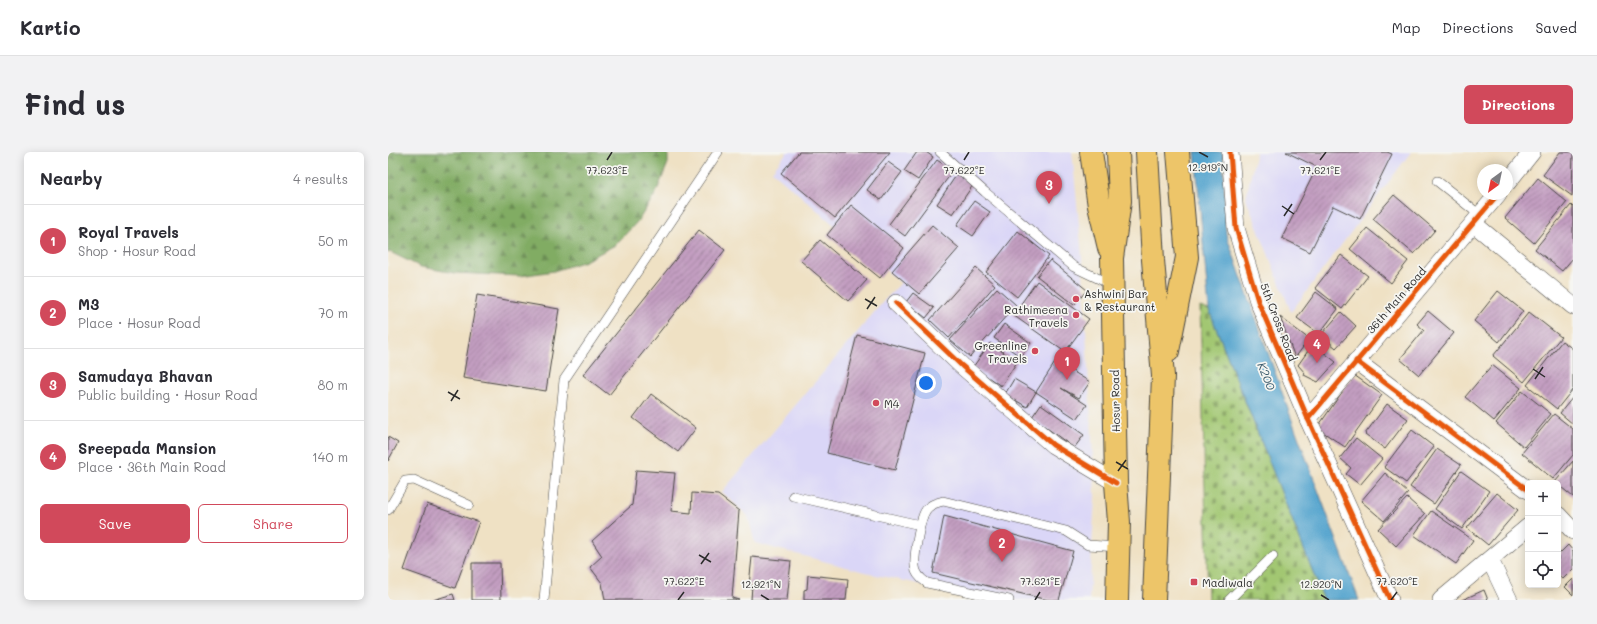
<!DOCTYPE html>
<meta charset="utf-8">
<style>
:root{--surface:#fff;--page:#f2f2f3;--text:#2b2b33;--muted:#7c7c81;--line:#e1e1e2;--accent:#d1495b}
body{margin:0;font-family:Mali,sans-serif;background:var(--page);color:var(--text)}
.controls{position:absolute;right:12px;bottom:12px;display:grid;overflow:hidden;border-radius:6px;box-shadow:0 2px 10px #0003}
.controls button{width:36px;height:36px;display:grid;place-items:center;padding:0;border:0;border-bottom:1px solid var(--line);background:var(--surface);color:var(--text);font:20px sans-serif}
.compass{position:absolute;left:1089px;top:12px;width:36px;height:36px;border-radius:50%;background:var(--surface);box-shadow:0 2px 10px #0003;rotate:213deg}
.you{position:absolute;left:538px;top:231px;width:14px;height:14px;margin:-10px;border:3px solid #fff;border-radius:50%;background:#1a73e8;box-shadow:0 0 0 6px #1a73e833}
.badge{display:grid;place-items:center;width:26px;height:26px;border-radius:50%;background:var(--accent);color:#fff;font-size:13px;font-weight:700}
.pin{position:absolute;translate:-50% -33px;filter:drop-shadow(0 1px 2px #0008)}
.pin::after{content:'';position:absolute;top:21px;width:14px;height:12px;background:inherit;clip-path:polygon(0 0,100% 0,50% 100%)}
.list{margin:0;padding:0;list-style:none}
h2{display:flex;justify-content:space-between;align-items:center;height:52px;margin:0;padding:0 16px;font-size:17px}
h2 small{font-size:13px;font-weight:400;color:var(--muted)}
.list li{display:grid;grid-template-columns:26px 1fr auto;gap:12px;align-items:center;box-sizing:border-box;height:72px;padding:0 16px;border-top:1px solid var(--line)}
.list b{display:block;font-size:15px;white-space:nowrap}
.list p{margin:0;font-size:13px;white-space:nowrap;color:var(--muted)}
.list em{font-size:13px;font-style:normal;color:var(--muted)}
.actions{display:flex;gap:8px;padding:12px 16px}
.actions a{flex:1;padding:9px 0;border:1px solid var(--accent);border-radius:6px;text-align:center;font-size:14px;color:var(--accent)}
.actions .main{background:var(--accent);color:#fff}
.icon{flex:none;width:22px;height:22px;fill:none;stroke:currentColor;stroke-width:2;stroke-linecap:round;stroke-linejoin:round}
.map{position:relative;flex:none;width:1185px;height:448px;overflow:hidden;border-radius:6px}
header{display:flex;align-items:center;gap:24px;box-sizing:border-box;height:56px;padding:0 20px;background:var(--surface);border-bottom:1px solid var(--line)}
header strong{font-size:19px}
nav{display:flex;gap:22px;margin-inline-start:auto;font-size:14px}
.intro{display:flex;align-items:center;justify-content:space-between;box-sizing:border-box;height:96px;padding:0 24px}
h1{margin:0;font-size:28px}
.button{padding:10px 18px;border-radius:6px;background:var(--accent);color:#fff;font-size:14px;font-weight:700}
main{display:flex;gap:24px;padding:0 24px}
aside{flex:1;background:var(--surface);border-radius:6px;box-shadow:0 2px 10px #0003}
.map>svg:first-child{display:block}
.built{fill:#dad6f7}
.forest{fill:url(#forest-firs);stroke:#566c48}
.cemetery{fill:url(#cemetery-stones);stroke:#66794e}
.water{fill:#54a4ce;stroke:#40687c}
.building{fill:url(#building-hatch)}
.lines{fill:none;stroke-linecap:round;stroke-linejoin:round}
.service-casing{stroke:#484642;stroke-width:10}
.minor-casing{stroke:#484642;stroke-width:18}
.trunk-casing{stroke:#484642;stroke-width:24}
.service{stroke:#fff;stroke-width:9}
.minor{stroke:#fff;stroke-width:17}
.trunk{stroke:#edc569;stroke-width:22}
.cycleway-casing{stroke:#f6f6f2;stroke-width:8}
.cycleway{stroke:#e8590c;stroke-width:5}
.ticks{fill:none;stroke:#2b2b2b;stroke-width:1.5}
.poi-dot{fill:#d1495b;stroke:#f6f6f2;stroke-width:1.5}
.labels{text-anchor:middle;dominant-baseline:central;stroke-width:3.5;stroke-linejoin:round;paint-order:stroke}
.poi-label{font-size:11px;fill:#2b2b2b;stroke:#f6f6f2;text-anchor:start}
.street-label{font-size:11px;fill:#2b2b2b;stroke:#f6f6f2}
.water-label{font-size:12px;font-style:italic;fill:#3b5b6c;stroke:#f6f6f2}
.ticks-label{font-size:10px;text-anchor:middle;fill:#2b2b2b;stroke:#f6f6f2;stroke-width:3.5;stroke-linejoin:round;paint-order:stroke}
</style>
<header>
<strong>Kartio</strong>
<nav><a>Map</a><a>Directions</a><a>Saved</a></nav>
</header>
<div class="intro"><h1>Find us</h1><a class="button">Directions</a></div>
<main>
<aside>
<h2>Nearby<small>4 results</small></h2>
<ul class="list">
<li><span class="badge">1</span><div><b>Royal Travels</b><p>Shop · Hosur Road</p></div><em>50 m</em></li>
<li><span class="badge">2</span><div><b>M3</b><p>Place · Hosur Road</p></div><em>70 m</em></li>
<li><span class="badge">3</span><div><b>Samudaya Bhavan</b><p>Public building · Hosur Road</p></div><em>80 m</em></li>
<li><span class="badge">4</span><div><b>Sreepada Mansion</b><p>Place · 36th Main Road</p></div><em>140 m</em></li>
</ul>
<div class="actions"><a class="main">Save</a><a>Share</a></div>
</aside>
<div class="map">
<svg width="1185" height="448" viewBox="0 0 1185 448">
<defs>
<pattern id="forest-firs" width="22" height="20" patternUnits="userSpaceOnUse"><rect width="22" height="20" fill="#81ac64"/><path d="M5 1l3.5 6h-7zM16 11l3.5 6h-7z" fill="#6a8c53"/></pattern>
<pattern id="cemetery-stones" width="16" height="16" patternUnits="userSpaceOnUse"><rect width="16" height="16" fill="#a2c772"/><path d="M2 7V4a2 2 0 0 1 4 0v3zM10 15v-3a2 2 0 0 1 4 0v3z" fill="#84a25e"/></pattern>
<pattern id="building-hatch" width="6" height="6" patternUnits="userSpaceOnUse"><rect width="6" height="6" fill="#c39ec1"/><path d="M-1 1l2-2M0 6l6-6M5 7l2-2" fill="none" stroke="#9f819d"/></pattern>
</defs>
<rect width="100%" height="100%" fill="#f6f6f2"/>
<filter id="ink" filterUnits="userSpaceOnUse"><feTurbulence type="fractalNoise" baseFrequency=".025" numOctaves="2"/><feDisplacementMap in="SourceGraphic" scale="8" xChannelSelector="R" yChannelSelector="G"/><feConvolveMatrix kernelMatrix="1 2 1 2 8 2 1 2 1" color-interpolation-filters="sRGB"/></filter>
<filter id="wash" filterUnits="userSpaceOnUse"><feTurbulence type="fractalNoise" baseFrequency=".012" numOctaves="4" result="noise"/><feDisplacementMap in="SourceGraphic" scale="16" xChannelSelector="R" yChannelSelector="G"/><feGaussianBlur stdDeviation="0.9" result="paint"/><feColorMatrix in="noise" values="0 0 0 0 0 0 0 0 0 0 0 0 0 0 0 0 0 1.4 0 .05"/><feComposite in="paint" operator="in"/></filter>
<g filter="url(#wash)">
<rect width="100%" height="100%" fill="#efe1c4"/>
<!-- built -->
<g class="built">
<path d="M399,0H684L694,104L707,344L701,448H609L488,423L367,391L360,364L334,340L495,150L513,131L384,19Z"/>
<path d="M868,0H1023L903,160L858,46Z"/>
</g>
<!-- forest -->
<path class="forest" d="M0,0H280V11L268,41L250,69L227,93L197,109L166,119L132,124L67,121L33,115L2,100L0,101Z"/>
<!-- cemetery -->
<path class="cemetery" d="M812,155L821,158L936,448H820Z"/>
<!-- water -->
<path class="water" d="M807,0H835L838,82L905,271L971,448H936L821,158Z"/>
<g id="blocks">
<!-- building -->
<g class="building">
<path d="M411,0H502L447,66L393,21Z"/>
<path d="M529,0H538L545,5L530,28L516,19Z"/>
<path d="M898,0H999L1004,2L972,67L945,54L922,100L894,86L929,15Z"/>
<path d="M1172,0H1185L1184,44L1155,23Z"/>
<path d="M549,8L565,19L517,84L501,72Z"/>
<path d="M500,10L514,20L493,48L479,38Z"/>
<path d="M569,22L585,33L565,62L549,52Z"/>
<path d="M1150,26L1179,50L1146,91L1117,66Z"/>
<path d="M1006,43L1047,78L1026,102L985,67Z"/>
<path d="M586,49L602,60L585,84L569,73Z"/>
<path d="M463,53L516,96L492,126L439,83Z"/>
<path d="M1183,53L1185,55V106L1174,119L1147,97Z"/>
<path d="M544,73L571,96L531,142L504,119Z"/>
<path d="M979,76L1020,109L1003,131L962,97Z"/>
<path d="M311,78L337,98L221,243L195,223Z"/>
<path d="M630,79L661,104L629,145L598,120Z"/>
<path d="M432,88L479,128L460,149L413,109Z"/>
<path d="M953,103L980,124L954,157L927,136Z"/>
<path d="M662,108L699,138L686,153L649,124Z"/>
<path d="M588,116L607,133L561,186L542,168Z"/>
<path d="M649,129L701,167L677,200L625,163Z"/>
<path d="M609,136L628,153L582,205L562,188Z"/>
<path d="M1110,139L1135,159L1111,190L1086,169Z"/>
<path d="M928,140L950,157L931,182L909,166Z"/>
<path d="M525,141L546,156L538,166L518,150Z"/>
<path d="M89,143L171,157L158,239L75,226Z"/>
<path d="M1040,159L1066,181L1031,223L1012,207L1036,178L1029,172Z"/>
<path d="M953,160L968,174L948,196L933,183Z"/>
<path d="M1141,160L1173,185L1136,230L1105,204Z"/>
<path d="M892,165L921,187L907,206Z"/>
<path d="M616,172L643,191L633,205L606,186Z"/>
<path d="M469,183L537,201L507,318L439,301Z"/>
<path d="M1174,189L1185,197V237L1169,257L1139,233Z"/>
<path d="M602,191L629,210L613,234L585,215Z"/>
<path d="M925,192L948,210L930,230L916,223L917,221L910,213Z"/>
<path d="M668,209L702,230L691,246L673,236L699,253L689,267L648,240Z"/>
<path d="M1104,213L1133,236L1106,269L1077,245Z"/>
<path d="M966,223L994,243L957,295L929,276Z"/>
<path d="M626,227L648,240L639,255L617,242Z"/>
<path d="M1134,239L1163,262L1136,295L1108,271Z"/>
<path d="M263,242L308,276L290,300L245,266Z"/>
<path d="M1185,245V272L1172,261Z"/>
<path d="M653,252L696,283L686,296L644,265Z"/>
<path d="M999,252L1020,267L997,297L977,282Z"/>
<path d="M1166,262L1185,277V303L1165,327L1134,301Z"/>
<path d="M1024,278L1046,295L1018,331L996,315Z"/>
<path d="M0,285L10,291L0,309Z"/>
<path d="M968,286L994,307L972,333L958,322L963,316L952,306Z"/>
<path d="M1049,297L1073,313L1046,352L1022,335Z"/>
<path d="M1185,309V345L1167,330Z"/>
<path d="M248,318L287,321L283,359L303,361L304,341L330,343L351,359L344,446L351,448H217L214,431L202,415L214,404L204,389L244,353Z"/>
<path d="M1073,319L1101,339L1074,377L1047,357Z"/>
<path d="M997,321L1020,341L996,369L973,349Z"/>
<path d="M1109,341L1130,358L1100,393L1079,376Z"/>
<path d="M1019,346L1037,362L1008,394L990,377Z"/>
<path d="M39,352L91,370L67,436L16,418Z"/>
<path d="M1043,359L1085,388L1068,412L1026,383Z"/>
<path d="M556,364L685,399L671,448H660L545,421Z"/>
<path d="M1180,393L1185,399V417L1175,427L1170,423V403Z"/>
<path d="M364,405L403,409L399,448H363L364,433H361Z"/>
<path d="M84,411H112L113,448H84Z"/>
<path d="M420,423L460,427L458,448H416V438L419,437Z"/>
<path d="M1185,427V443L1177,435Z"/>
<path d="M1096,438L1100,448H1074Z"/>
<path d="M65,442L67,448H45Z"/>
</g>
</g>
</g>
<g filter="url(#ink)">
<use href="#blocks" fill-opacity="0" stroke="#484642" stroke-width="1"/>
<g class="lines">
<!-- service casing -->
<g class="service-casing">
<g id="service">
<path d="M552,0L597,40L686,115L724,133"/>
<path d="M1049,29L1093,64"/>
<path d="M405,344L532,373"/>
<path d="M0,358L17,329L26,328L81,353"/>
<path d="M156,448L176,228L330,0"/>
<path d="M621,448L539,431C533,427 527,421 527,414C526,403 532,366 538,358C542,352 549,351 555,349L678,379L700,393L730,395"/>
<path d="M841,448L885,404"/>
</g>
</g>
<!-- minor casing -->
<g class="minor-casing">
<g id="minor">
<path d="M842,0L848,76L870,149L920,267L1002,448"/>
<path d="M1119,31L1144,0"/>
<path d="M1086,72L1185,154"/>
<path d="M508,151L574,214L665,293L728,331"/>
<path d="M968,209L1140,338"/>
<path d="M920,267L1110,42"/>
<path d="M1170,363L1185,379"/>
<path d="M1102,408L1121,448"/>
<path d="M1053,448L1140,375"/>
</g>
</g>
<!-- trunk casing -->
<g class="trunk-casing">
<g id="trunk">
<path d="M703,0L711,54L721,96"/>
<path d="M759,0L765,108L775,224L766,448"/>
<path d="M780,199L799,105L790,0"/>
<path d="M729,448L731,370L728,331L724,106L732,49L730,0"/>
</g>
</g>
<!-- service -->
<use href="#service" class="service"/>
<!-- minor -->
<use href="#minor" class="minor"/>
<!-- trunk -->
<use href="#trunk" class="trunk"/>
<!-- cycleway casing -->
<g class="cycleway-casing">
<g id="cycleway">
<path d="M842,0L848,76L870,149L920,267L1002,448"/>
<path d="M508,151L574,214L665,293L728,331"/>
<path d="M968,209L1140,338"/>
<path d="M920,267L1110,42"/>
</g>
</g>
<!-- cycleway -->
<use href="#cycleway" class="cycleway"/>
</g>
</g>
<!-- ticks -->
<path class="ticks" d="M811,0L820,5M219,8L224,0M576,8L581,0M932,8L938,0M894,54L906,62M896,64L904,52M477,147L489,154M479,157L487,145M1145,217L1157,225M1147,227L1155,215M60,240L72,247M63,249L70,238M728,310L740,317M730,319L738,308M311,403L323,410M313,412L321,401M373,443L381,448M933,443L941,448M290,448L296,440M647,448L652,440M1003,448L1009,440"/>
<!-- markers -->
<g class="poi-dot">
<circle cx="688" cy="147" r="4"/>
<circle cx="688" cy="163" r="4"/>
<circle cx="647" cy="199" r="4"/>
<circle cx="488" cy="251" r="4"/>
<rect x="802" y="426" width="8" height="8" rx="2"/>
</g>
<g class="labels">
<!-- poi labels -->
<g class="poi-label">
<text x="696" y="141">Ashwini Bar<tspan x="696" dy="13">&amp; Restaurant</tspan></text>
<text x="680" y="157" text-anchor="end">Rathimeena<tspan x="680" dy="13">Travels</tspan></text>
<text x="639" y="193" text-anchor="end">Greenline<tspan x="639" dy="13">Travels</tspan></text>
<text x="496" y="251">M4</text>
<text x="814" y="430">Madiwala</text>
</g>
<!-- street labels -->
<g class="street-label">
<text transform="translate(1008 148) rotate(-49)">36th Main Road</text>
<text transform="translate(891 170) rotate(69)">5th Cross Road</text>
<text transform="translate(727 249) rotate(-91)">Hosur Road</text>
</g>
<!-- water labels -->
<g class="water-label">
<text transform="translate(879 224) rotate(68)">K200</text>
</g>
</g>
<g class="ticks-label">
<text x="820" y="19">12.919°N</text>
<text x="576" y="22">77.622°E</text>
<text x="932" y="22">77.621°E</text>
<text x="219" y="22">77.623°E</text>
<text x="296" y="433">77.622°E</text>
<text x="652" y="433">77.621°E</text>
<text x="1009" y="433">77.620°E</text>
<text x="373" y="436">12.921°N</text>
<text x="933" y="436">12.920°N</text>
</g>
</svg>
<div class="controls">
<button>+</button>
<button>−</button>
<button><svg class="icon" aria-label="locate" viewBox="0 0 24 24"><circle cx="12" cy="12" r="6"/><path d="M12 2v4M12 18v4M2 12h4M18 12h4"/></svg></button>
</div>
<svg class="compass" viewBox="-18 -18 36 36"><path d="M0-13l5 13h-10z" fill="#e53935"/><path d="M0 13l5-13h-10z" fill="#7c7c81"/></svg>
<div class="you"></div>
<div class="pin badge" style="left:679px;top:228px">1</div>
<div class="pin badge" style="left:614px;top:410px">2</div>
<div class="pin badge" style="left:661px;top:52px">3</div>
<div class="pin badge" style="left:929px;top:211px">4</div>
</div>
</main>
